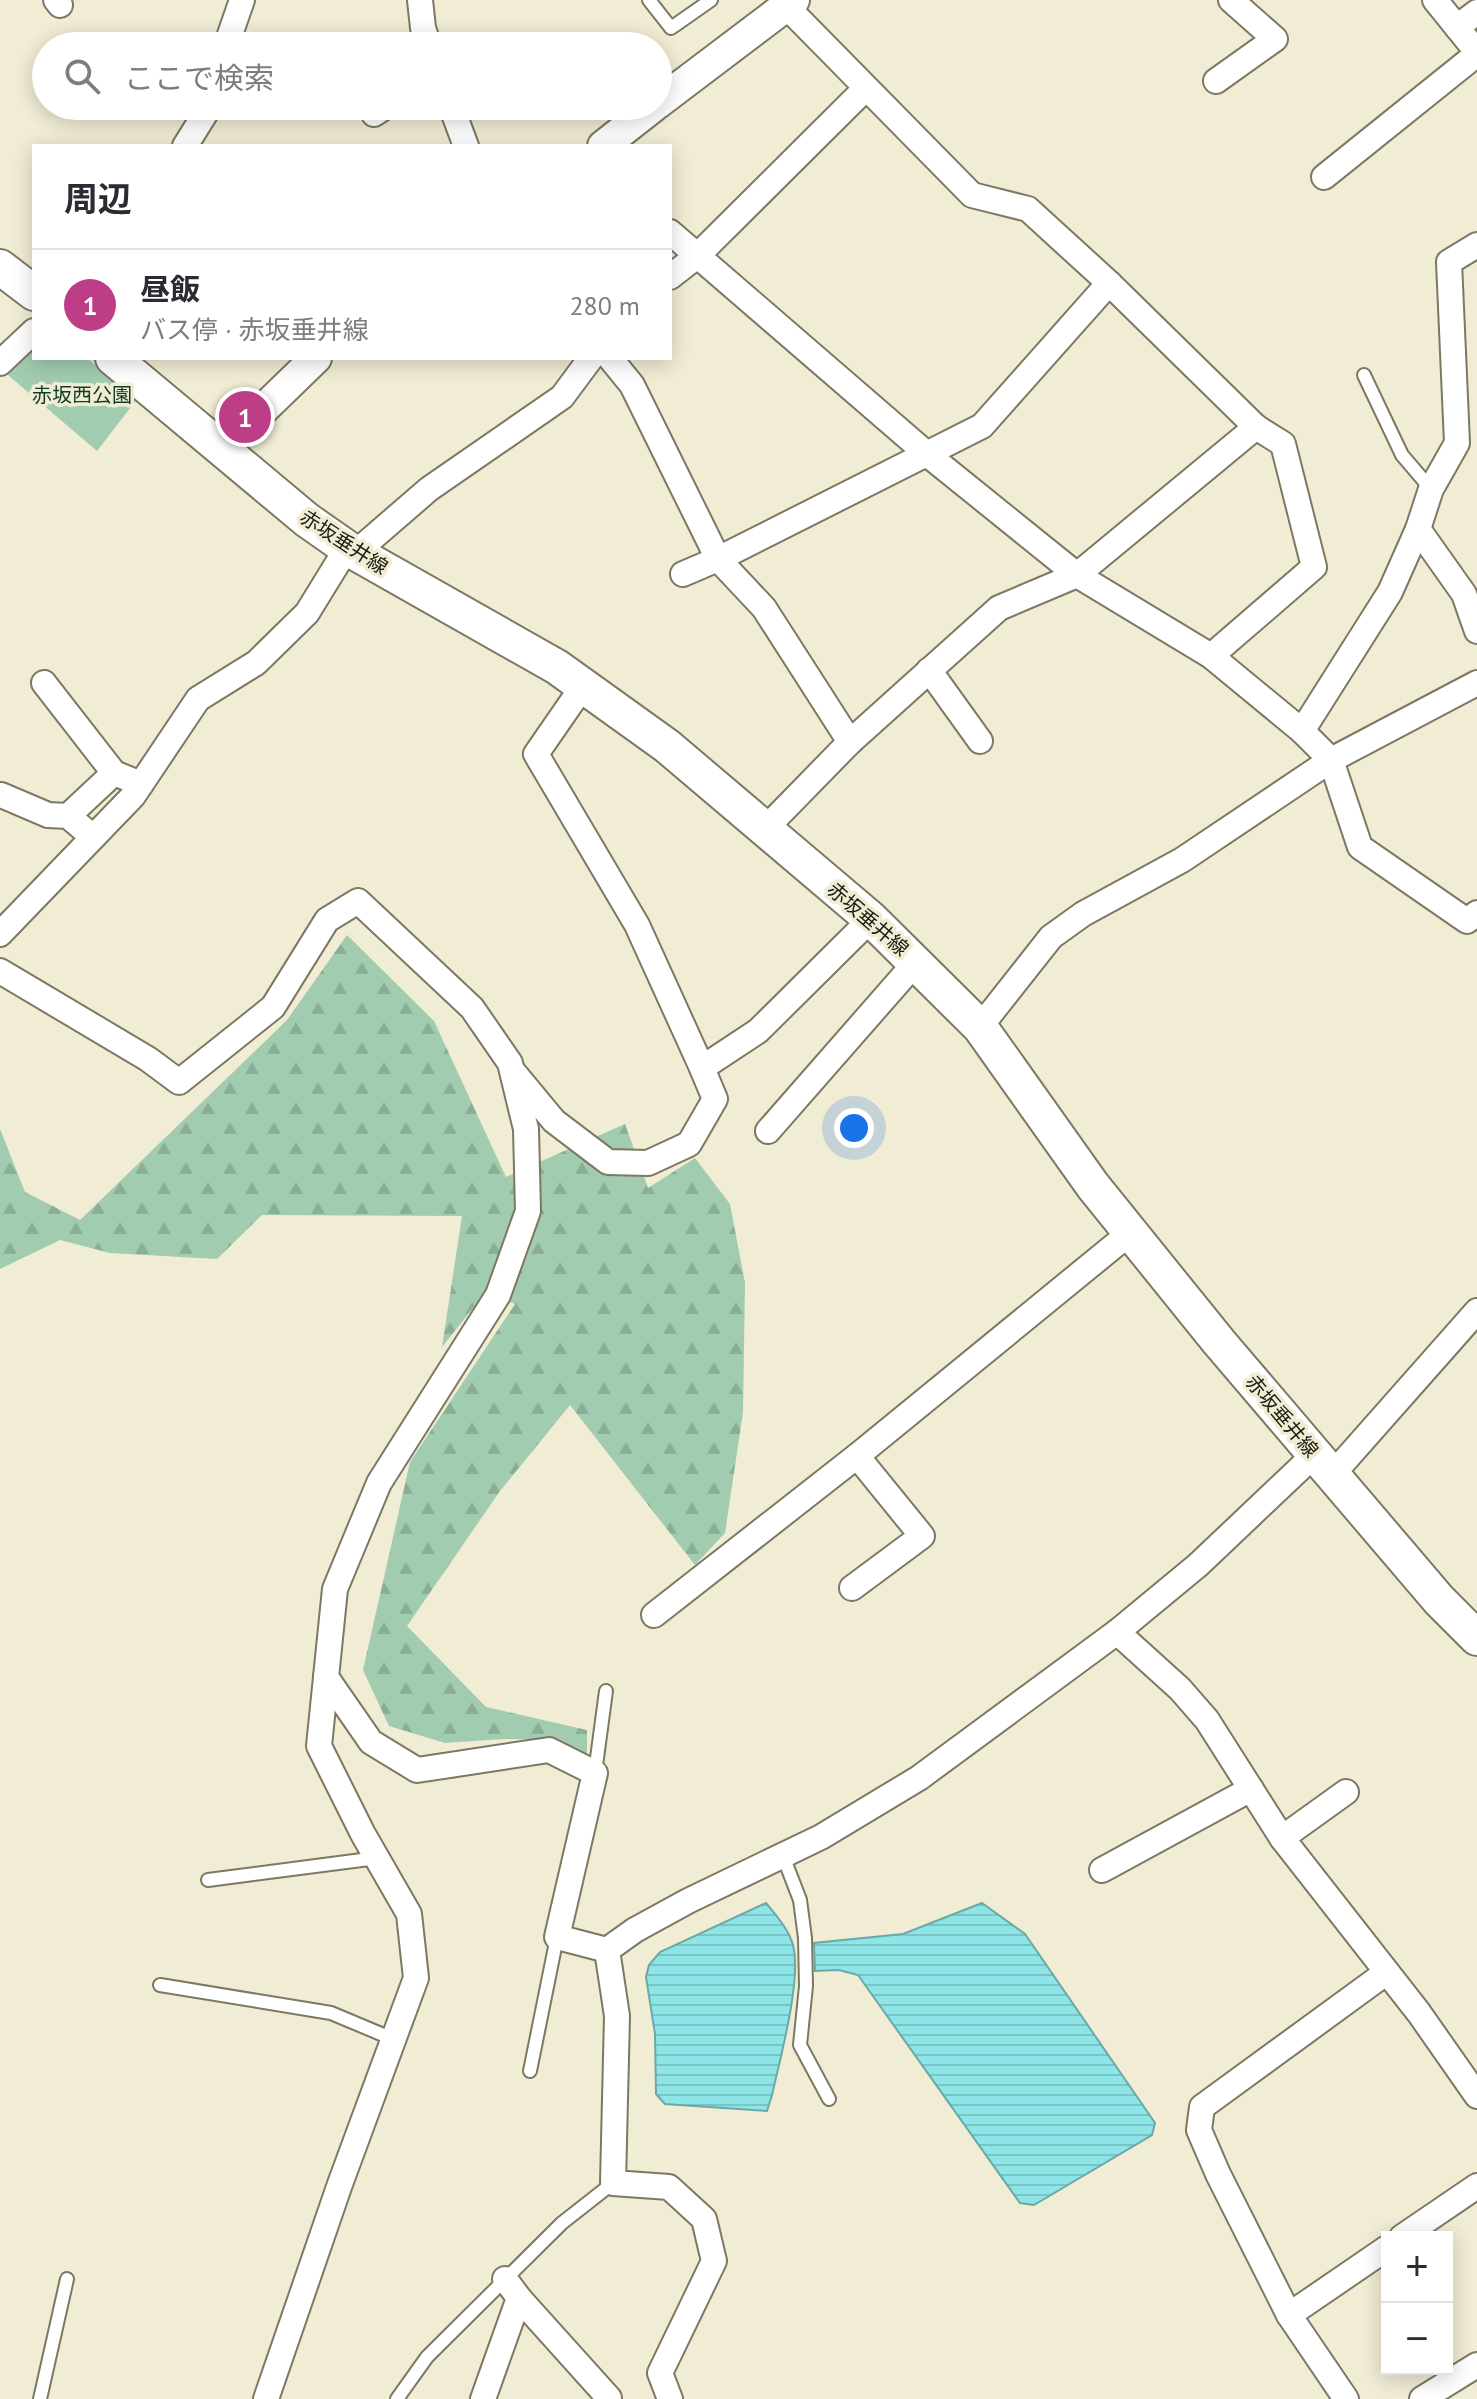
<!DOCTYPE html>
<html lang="ja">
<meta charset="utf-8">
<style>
:root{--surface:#fff;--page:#f2f2f3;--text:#2b2b33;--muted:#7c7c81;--line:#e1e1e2;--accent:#be3d87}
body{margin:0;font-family:"PT Sans","Noto Sans JP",sans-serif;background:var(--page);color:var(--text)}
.controls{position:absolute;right:24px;bottom:24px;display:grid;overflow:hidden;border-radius:0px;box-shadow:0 4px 20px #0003}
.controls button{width:72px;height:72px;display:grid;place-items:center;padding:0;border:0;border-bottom:2px solid var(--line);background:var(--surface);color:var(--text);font:40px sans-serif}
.you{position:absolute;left:854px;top:1128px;width:28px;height:28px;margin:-20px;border:6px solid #fff;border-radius:50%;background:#1a73e8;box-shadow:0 0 0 12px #1a73e833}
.badge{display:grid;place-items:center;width:52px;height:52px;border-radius:50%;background:var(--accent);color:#fff;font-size:26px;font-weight:700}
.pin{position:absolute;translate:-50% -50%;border:4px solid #fff;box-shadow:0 2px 8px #0006}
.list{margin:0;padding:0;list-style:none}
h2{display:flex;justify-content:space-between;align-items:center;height:104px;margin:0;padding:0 32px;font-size:34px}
h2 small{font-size:26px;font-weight:400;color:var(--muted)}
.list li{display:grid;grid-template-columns:52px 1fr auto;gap:24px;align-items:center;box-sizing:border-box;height:112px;padding:0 32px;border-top:2px solid var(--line)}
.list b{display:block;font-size:30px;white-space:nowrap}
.list p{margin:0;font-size:26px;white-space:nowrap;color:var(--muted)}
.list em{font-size:26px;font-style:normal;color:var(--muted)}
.icon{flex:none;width:44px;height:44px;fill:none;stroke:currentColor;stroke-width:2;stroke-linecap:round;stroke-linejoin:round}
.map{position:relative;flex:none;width:1477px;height:2399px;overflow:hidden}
.search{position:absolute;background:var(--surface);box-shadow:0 4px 20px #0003;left:32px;top:32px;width:640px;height:88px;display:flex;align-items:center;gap:20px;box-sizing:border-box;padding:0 28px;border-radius:44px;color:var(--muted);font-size:30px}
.panel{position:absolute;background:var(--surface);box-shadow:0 4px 20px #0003;left:32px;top:144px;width:640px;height:216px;border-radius:0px}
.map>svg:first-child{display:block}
.green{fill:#a1ccb0}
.forest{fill:url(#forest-firs)}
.water{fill:url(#water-rules);stroke:#6ca8a8;stroke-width:2}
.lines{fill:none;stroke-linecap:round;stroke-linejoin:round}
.service-casing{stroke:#7d7863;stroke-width:16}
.minor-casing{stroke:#7d7863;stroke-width:28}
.tertiary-casing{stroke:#7d7863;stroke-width:34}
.secondary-casing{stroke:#7d7863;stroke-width:38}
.service{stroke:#fff;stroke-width:12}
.minor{stroke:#fff;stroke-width:24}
.tertiary{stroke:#fff;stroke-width:30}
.secondary{stroke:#fff;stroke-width:34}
.labels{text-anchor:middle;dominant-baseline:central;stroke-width:7;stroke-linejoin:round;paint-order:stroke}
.park-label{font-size:20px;fill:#0e3e25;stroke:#f1ecd4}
.street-label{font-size:20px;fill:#1d1b12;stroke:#f1ecd4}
</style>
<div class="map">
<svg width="1477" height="2399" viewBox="0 0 1477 2399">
<defs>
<pattern id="forest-firs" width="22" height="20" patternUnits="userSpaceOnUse" patternTransform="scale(2)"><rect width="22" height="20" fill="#a1ccb0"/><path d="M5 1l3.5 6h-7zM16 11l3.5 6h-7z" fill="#8aaf96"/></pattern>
<pattern id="water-rules" width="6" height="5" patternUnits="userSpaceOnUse" patternTransform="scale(2)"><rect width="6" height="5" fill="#8ee5e8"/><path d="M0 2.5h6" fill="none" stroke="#7ac4c6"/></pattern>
</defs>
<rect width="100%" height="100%" fill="#f1ecd4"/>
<!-- green -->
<path class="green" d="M34,346V358H87L137,399L97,451L8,375Z"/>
<!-- forest -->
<path class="forest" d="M347,935L434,1021L506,1177L625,1124L648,1188L695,1158L730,1204L745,1283L743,1412L725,1533L695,1565L570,1405L500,1491L407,1626L486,1707L587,1730V1755L553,1740L504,1739L445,1743L389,1726L363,1670L410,1462L515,1304L485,1293L442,1347L462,1216L262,1215L217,1259L110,1253L60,1240L0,1269V1129L25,1192L80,1220L287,1020Z"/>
<!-- water -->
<g class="water">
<path d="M766,1903C776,1915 789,1930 793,1945C802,1979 780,2059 772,2095L767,2111L665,2104L656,2094L655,2034L646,1977L649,1965L660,1952Z"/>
<path d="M982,1903L1025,1934L1155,2123L1152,2135L1034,2205L1020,2203L858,1975L839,1970L815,1971L814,1943L903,1934Z"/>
</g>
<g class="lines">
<!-- service casing -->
<g class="service-casing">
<g id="service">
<path d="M649,0L671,28L711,0"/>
<path d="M1364,375L1402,455L1431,489"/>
<path d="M595,1773L606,1691"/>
<path d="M783,1856L800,1900L805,1938L806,1986L800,2045L829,2099"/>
<path d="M208,1880L377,1858"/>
<path d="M160,1985L331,2013L393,2039"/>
<path d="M530,2071L557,1937"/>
<path d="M40,2399L67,2279"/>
<path d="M397,2399L427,2357L562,2223L613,2183"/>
</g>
</g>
<!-- minor casing -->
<g class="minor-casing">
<g id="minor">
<path d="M56,0L60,5"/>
<path d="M420,0L423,28L429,46"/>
<path d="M1435,0L1477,52"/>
<path d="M786,6L972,195L1028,209L1109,283L1256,427L1283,444L1314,567L1211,656"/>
<path d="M1457,27L1477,12"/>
<path d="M226,46L242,0"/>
<path d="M1216,81L1275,39L1231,0"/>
<path d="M451,106L466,146"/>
<path d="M374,114L386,106"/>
<path d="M185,146L210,106"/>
<path d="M1324,177L1477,54"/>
<path d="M670,232L927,454L1077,575L1211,656L1302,731L1331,760L1360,847L1467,921L1477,913"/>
<path d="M670,277L697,256L866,88"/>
<path d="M610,358L632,385L718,559L683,574"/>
<path d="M0,363L34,331"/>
<path d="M1418,529L1464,594L1477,631"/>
<path d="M355,553L429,489L562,397L591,358"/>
<path d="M929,670L980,741"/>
<path d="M44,683L114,773L141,784"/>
<path d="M583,686L536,754L637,925L702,1068"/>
<path d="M1302,731L1390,592L1418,529L1431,489L1457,443L1449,262L1477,245"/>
<path d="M850,742L764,608L718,559L982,426L1109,283"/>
<path d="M1,795L48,815L68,816L93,837"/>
<path d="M68,816L114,773"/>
<path d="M764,830L850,742L999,608L1077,575L1256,427"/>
<path d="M0,934L133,796L198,699L256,663L307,613L347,548"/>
<path d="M0,971L148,1059L179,1082L273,1007L327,920L358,901L472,1008L510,1063L526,1129L528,1211L498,1295L379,1483L335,1589L319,1746L363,1834L409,1914L416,1978L340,2184L266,2399"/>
<path d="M980,1027L1051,937L1083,914L1182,860L1331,760L1477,683"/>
<path d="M515,1074L554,1121L608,1162L648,1163L689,1144L715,1099L702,1068L758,1031L871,919"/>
<path d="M768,1131L916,962"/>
<path d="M1332,1475L1477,1311"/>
<path d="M852,1588L922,1536L857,1456L1131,1232"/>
<path d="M654,1615L857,1456"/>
<path d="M1117,1632L1180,1689L1207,1720L1282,1838L1419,2013L1477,2096"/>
<path d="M326,1677L371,1742L417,1770L549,1750L595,1773L557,1937L607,1950"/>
<path d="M1282,1838L1346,1792"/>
<path d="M1102,1870L1251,1789"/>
<path d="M1402,2237L1477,2186"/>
<path d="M519,2298L609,2398"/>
<path d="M1289,2315L1387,2248"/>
<path d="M483,2399L519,2298L505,2279"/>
<path d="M670,2399L660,2373L714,2261L704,2219L669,2187L613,2183L617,2016L607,1950L635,1930L688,1901L821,1837L919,1778L1117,1632L1198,1565L1314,1455"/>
<path d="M1346,2399L1289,2315L1218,2174L1199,2130L1202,2107L1387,1972"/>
<path d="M1422,2399L1477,2365"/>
</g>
</g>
<!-- tertiary casing -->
<g class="tertiary-casing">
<g id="tertiary">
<path d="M658,103L794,0"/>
<path d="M603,146L654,106"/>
<path d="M221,450L316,358"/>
</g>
</g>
<!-- secondary casing -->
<g class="secondary-casing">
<g id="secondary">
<path d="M0,267L34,293"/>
<path d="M113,358L307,520L347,548L557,667L667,746L871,919L980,1027L1093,1186L1219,1342L1439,1600L1477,1638"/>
</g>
</g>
<!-- service -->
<use href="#service" class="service"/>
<!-- minor -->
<use href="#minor" class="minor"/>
<!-- tertiary -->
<use href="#tertiary" class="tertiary"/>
<!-- secondary -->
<use href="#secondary" class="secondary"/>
</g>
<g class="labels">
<!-- park labels -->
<g class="park-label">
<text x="82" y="395">赤坂西公園</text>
</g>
<!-- street labels -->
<g class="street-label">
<text transform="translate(344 542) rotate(33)">赤坂垂井線</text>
<text transform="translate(868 919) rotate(41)">赤坂垂井線</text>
<text transform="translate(1282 1416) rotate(50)">赤坂垂井線</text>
</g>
</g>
</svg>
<div class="controls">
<button>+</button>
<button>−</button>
</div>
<div class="you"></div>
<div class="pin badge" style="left:245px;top:417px">1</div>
<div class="search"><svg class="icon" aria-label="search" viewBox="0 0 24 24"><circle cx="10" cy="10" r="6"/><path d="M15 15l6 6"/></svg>ここで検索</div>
<section class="panel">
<h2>周辺<small></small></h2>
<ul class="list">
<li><span class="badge">1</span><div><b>昼飯</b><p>バス停 · 赤坂垂井線</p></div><em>280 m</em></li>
</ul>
</section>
</div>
